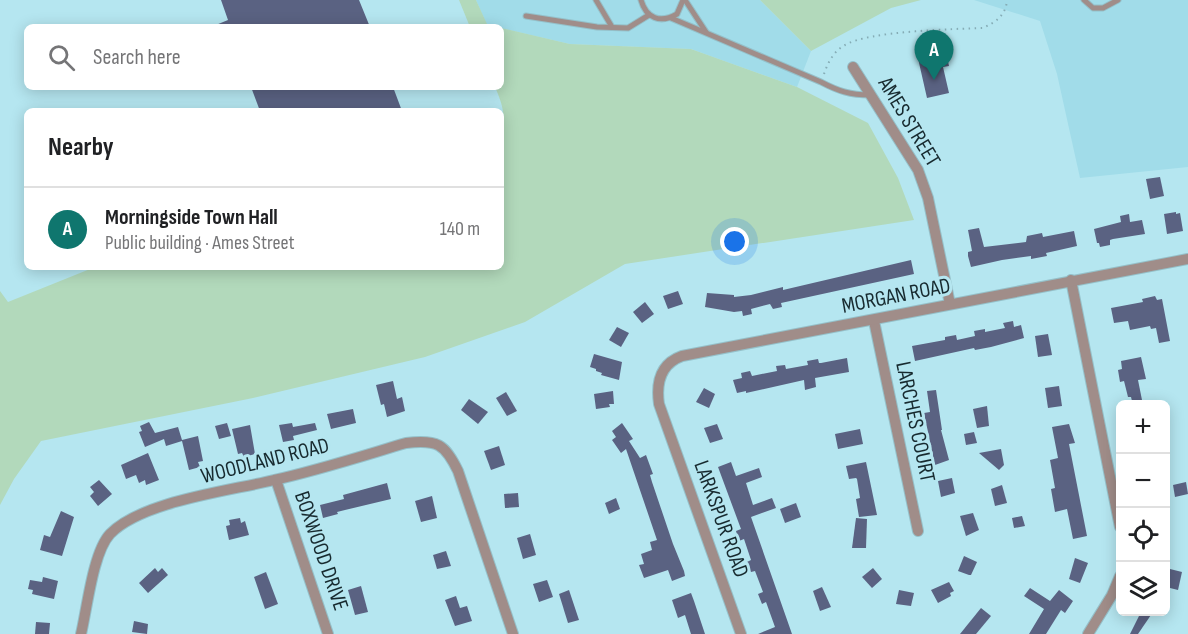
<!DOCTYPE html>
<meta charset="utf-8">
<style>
:root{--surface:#fff;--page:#f2f2f2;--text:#202124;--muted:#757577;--line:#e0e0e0;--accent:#0f766e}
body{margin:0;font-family:"Sofia Sans Condensed",sans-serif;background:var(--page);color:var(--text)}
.controls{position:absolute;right:18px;bottom:18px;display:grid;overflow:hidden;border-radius:9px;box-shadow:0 3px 15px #0003}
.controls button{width:54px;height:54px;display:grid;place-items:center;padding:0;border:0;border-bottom:2px solid var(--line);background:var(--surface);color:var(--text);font:30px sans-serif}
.you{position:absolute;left:735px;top:242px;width:21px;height:21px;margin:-15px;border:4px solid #fff;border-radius:50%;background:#1a73e8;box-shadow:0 0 0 9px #1a73e833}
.badge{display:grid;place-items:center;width:39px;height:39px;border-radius:50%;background:var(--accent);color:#fff;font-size:20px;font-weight:700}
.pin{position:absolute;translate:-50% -50px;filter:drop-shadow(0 2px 3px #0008)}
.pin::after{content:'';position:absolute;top:32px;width:21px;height:18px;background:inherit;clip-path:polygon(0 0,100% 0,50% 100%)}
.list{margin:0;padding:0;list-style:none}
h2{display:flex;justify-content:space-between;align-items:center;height:78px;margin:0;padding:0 24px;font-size:26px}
h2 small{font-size:20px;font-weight:400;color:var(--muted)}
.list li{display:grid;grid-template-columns:39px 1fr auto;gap:18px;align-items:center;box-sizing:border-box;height:84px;padding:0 24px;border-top:2px solid var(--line)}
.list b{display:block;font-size:22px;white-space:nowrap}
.list p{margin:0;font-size:20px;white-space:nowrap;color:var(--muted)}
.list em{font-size:20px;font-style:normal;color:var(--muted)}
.icon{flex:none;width:33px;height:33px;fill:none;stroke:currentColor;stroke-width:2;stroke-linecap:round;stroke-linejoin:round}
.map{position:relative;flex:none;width:1188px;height:634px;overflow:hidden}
.search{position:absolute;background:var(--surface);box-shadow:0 3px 15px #0003;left:24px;top:24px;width:480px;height:66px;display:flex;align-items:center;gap:15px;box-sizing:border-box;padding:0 21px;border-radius:9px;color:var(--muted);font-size:22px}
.panel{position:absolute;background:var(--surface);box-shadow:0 3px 15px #0003;left:24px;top:108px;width:480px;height:162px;border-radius:9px}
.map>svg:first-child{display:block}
.built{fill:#a1dce9}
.green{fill:#b2d9bb}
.building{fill:#5a6282}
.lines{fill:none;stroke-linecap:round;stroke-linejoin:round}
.service-casing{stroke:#95c0c9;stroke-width:7}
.minor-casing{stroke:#95c0c9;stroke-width:12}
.path{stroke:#85acb5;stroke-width:2;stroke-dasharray:1.5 4.5;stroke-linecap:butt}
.service{stroke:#a08d89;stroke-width:5}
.minor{stroke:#a08d89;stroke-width:10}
.labels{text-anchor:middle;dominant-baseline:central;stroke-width:6;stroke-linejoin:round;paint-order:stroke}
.street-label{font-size:22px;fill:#172a2f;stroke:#b5e6f0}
</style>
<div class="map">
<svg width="1188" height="634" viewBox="0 0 1188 634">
<rect width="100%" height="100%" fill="#b5e6f0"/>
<!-- built -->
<g class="built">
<path d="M476,0H760L811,51L797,87L691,49L570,44L487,25Z"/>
<path d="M974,0H1188V167L1080,178L1057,74L1040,21Z"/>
</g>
<!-- green -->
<g class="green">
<path d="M459,0H476L487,24L497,27H470Z"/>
<path d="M760,0H921L891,8L811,51Z"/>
<path d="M501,28L570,44L691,49L797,87L868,123L898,178L914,220L625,264L525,322L425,357L253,398L41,441L14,479L0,505V291L8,302L95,267H501V130C508,119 500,98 495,87H501Z"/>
</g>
<!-- building -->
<g class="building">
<path d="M221,0H359L370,27H211L228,20Z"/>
<path d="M945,48L949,66L943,67L949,93L927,98L917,54Z"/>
<path d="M251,87H393L402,111H260Z"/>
<path d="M1160,177L1164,196L1150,199L1146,179Z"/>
<path d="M1176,212V214L1180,213L1183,231L1167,234L1164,214Z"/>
<path d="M1129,214L1130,222L1142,220L1145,234L1113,239L1110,240V245L1100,247L1099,243H1097L1094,229L1121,222L1120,216Z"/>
<path d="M979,228L984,247L1026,242L1027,236L1042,233L1043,237L1074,231L1077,246L1046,253L1047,256L1031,259V256L1002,260L971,267L968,256V252L972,251L968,230Z"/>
<path d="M911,260L914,274L781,303L782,307L773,309L770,304L751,309L752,314L743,316L742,311L734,312L705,307L707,293L734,295V297L751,295L783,287V290Z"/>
<path d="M678,291L683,304L668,309L663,296Z"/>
<path d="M1155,296L1157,300L1162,299L1170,341L1159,343L1156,328L1151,329L1150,326L1130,330L1128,321L1114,323L1111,308L1143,302L1142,299Z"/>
<path d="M645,302L654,314L642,323L633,312Z"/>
<path d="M1013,321L1014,327L1021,325L1024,338L991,347L975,350L974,348L915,361L912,346L945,340V337L956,335L957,340L975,336L974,331L985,329V332L1005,328L1003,323Z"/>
<path d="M617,327L629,333L621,347L609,340Z"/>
<path d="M1048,334L1052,355L1038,357L1035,336Z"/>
<path d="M594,354L622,362L619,380L601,375L602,373L596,371V369L590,367Z"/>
<path d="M1141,357L1146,379L1138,380L1143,405H1133L1131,397H1128L1124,381L1120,382L1118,370L1122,369L1121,361Z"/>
<path d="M847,358L849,372L815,378L816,387L805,390L804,380L746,393V391L737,393L733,380L742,378L741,373L750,371L752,376L777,371L776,366L785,365L786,369L808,365L807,361L818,359L819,363H821Z"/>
<path d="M393,381L397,399L402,397L405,411L387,417L384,404L381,405L376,385Z"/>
<path d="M1059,386L1062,406L1048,408L1045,388Z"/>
<path d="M704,388L715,394L709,408L696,402Z"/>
<path d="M936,390L942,430H941L949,460L935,465L924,413L930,412L927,391Z"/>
<path d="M613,391L614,404H609L610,407L596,409L594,394Z"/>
<path d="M506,392L517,411L507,416L496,398Z"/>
<path d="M469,399L488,412L478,424L461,410Z"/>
<path d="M987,406L989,426L977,428L973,409Z"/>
<path d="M353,409L356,423L331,429L327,414Z"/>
<path d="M149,422L155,433L178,427L182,440L198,436L203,461L198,462L200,467L189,470L182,441L166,446L164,439L145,447L139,432L142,431L140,426Z"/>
<path d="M227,423L231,436L219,439L215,426Z"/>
<path d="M292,423L293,427L315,423L317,430L293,436L294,440L283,442L279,425Z"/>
<path d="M622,423L633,439L629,441L640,458L646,455L653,474L650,475L652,482L673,544L684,571L685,576L672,581L668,570L644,578L639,565L644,564L641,554L652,550L650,542L657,540L626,449L621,453L612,440L616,437L612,431Z"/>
<path d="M717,424L723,439L710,443L704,428Z"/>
<path d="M1069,424L1075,443L1069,444L1087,536L1073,539L1067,509L1055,512L1051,489L1055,488L1050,460L1058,458L1052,427Z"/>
<path d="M250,425L255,454L244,457L242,453L238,454L232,429Z"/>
<path d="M860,429L863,444L838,449L835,434Z"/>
<path d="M974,432L977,443L966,445L964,434Z"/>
<path d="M499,446L505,465L491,470L484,451Z"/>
<path d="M1001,449L1004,465L999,470L979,453Z"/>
<path d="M148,453L159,480L146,485L145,480L139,483L136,475L126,479L121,465Z"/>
<path d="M731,462L736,476L759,468L762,477L746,483L753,505L772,498L776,508L751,517L792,634H758L775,627L766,602L762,604L758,594L763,592L755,571L751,572L747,562L751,560L744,539L739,541L736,531L741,529L718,467Z"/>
<path d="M866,462L877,515L859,517L856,499L860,498L857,479L856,478L849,479L846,466Z"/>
<path d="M952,478L955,493L941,497L938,481Z"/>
<path d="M99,480L112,494L98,506L90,496L94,492L90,487Z"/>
<path d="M1186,482L1188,494L1175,497L1173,485Z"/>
<path d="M387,483L391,499L345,510L337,512L338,514L323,518L320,505L344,499L343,495Z"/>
<path d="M1002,485L1007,503L995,506L991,489Z"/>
<path d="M518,493L519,507L505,508L504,494Z"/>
<path d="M432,496L437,518L421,522L415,501Z"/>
<path d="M616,498L620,509L609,514L605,503Z"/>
<path d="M796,503L801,517L785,523L780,509Z"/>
<path d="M61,511L74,517L62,556L40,550L44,535L50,537Z"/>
<path d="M973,513L979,530L966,536L960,516Z"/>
<path d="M1022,516L1025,526L1014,528L1012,518Z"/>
<path d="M240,518L241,523L245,521L249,535L229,540L226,526L230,525L229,520Z"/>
<path d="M856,518L867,519L866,548H852Z"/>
<path d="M530,534L536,555L523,559L517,538Z"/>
<path d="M446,551L451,566L437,569L433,555Z"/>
<path d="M964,556L977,562L971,575H969L958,571Z"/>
<path d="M1075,558L1088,563L1080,583L1069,579Z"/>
<path d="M155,568L158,572L162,568L168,575L148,593L139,583Z"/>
<path d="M873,568L882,579L872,588L862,577Z"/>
<path d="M1166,568L1182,572L1178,590L1166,587Z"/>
<path d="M266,572L278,604L265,609L254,577Z"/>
<path d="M43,577L58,581L54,599L32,594L33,590L28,589L30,580L42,582Z"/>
<path d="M547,580L553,597L539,602L533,584Z"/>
<path d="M949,582L954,591L950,593L951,596L938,603L931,590Z"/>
<path d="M361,586L368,612L355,615L348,590Z"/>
<path d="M822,587L831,607L820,611L813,591Z"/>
<path d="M1030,588L1050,601L1059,590L1073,601L1065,613L1061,610L1046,634H1029L1044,609L1024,596Z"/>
<path d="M569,590L579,620L568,623L559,594Z"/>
<path d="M899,590L914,593L911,606L896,604Z"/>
<path d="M691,593L694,601L705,634H691L685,615L678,618L672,600Z"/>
<path d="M456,596L460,608L467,606L472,621L455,626L445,600Z"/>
<path d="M981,608L991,616L976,634H960Z"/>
<path d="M1141,612H1153L1138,634H1130Z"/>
<path d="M134,621L148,624L147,634L132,632Z"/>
<path d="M36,622L50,623L49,634H35Z"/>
</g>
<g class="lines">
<!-- service casing -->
<g class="service-casing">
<g id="service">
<path d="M596,0L612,27"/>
<path d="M641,0C646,18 660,24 677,14L683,0"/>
<path d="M685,0L706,32"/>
<path d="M1084,0L1093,8H1103L1118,0"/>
<path d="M526,16L597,27L628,28L649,15"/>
<path d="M671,18L821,82C838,91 850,95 870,95"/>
</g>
</g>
<!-- minor casing -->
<g class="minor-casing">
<g id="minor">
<path d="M853,67L918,170L928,198L950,304"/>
<path d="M1071,280L1120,527"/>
<path d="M874,321L918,531"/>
<path d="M276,480L328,634"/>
<path d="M81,634C87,609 93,552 110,534C142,501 230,491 274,480C319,470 362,456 406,443C437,439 445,444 458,471L513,634"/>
<path d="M741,634L659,404C656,383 660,364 682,356L1188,259"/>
<path d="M1088,634L1112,595L1120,576"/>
</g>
</g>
<!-- path -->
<path class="path" d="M824,74C828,62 834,51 845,45C868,31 954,29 983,28C996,22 1006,15 1007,0"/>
<!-- service -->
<use href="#service" class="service"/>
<!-- minor -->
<use href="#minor" class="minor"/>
</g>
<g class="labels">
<!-- street labels -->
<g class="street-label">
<text transform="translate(909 122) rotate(59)">AMES STREET</text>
<text transform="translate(896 296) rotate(-11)">MORGAN ROAD</text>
<text transform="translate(915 422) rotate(78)">LARCHES COURT</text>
<text transform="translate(265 461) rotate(-14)">WOODLAND ROAD</text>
<text transform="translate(721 519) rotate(70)">LARKSPUR ROAD</text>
<text transform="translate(321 551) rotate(71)">BOXWOOD DRIVE</text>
</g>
</g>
</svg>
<div class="controls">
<button>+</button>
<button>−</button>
<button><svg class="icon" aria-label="locate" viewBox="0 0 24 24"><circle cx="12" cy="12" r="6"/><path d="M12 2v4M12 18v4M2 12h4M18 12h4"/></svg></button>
<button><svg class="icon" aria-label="layers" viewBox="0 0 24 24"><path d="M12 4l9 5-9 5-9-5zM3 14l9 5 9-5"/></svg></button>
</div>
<div class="you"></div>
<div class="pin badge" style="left:934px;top:80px">A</div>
<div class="search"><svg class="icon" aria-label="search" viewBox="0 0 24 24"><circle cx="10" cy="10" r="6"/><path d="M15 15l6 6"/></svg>Search here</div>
<section class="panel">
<h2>Nearby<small></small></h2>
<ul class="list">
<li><span class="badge">A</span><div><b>Morningside Town Hall</b><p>Public building · Ames Street</p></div><em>140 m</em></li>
</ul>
</section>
</div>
